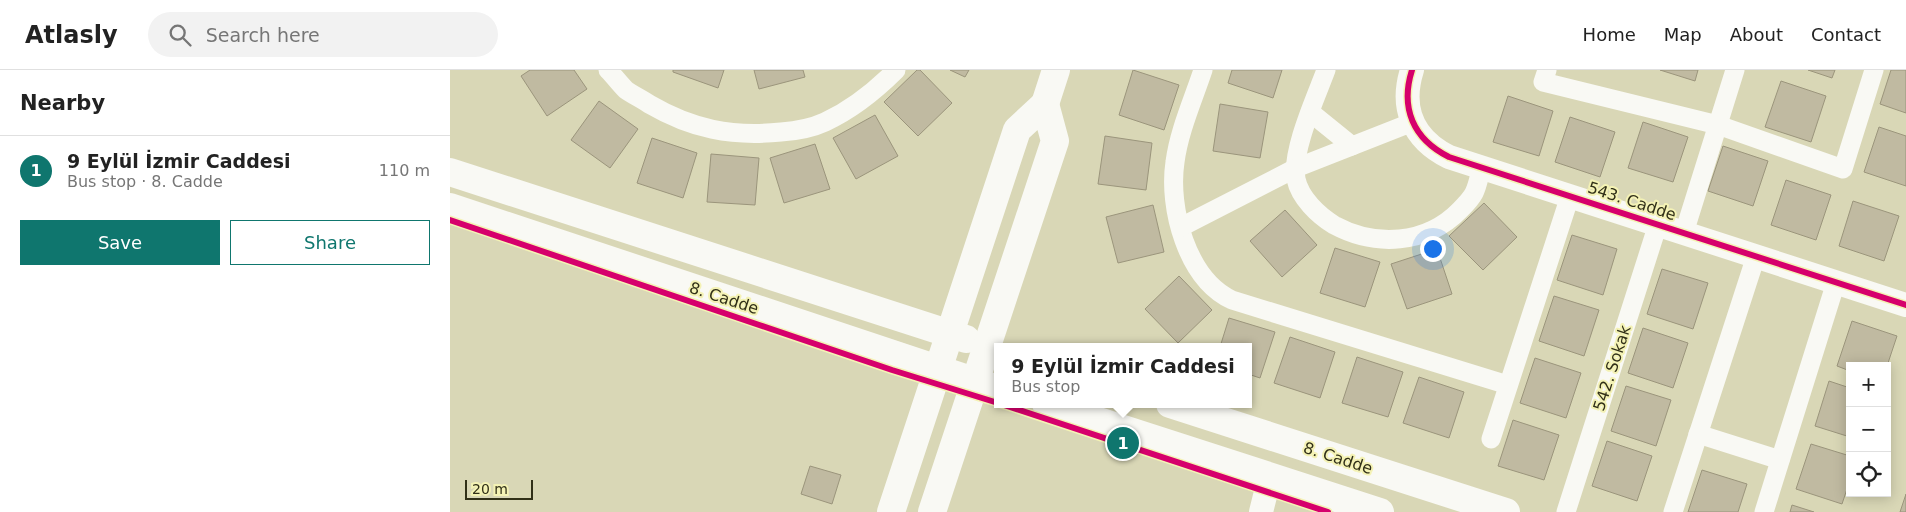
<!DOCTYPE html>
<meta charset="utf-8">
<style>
:root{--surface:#fff;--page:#f2f2f2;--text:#222;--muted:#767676;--line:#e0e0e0;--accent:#0f766e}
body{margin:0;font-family:"DejaVu Sans",sans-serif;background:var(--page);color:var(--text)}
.controls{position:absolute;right:15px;bottom:15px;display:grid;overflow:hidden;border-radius:0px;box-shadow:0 2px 12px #0003}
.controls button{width:45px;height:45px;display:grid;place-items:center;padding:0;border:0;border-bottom:1px solid var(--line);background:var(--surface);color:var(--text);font:25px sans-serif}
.scale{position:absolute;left:15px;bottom:12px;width:68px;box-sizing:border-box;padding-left:5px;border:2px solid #313018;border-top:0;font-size:14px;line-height:18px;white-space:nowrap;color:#313018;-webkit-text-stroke:4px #f4f2b5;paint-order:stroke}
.you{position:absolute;left:982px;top:178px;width:18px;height:18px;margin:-12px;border:4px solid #fff;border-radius:50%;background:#1a73e8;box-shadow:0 0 0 8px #1a73e833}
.badge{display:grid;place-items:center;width:32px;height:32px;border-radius:50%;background:var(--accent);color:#fff;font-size:16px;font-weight:700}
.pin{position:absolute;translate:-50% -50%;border:2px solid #fff;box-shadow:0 1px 5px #0006}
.popup{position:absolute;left:544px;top:273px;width:258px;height:65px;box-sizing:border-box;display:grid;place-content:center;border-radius:0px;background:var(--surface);filter:drop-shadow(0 1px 4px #0005);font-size:16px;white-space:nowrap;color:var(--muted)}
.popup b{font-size:19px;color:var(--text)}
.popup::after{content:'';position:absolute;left:50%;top:100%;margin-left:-10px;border:10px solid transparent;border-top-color:var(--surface)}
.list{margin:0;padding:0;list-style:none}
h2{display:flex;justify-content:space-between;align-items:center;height:65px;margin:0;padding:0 20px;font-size:21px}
h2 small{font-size:16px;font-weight:400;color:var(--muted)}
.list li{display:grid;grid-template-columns:32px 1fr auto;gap:15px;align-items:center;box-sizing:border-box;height:70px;padding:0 20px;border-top:1px solid var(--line)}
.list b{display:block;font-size:19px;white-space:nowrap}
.list p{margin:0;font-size:16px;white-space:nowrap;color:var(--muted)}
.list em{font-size:16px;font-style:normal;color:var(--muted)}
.actions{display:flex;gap:10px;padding:15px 20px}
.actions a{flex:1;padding:11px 0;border:1px solid var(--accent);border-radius:0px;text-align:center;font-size:18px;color:var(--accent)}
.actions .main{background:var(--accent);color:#fff}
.icon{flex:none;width:28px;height:28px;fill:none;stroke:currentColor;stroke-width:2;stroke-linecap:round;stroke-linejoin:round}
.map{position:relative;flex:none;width:1456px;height:442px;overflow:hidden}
header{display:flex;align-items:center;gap:30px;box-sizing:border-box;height:70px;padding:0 25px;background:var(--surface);border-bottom:1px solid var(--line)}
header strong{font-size:24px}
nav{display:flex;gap:28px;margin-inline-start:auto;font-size:18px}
.search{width:350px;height:45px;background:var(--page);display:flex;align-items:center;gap:12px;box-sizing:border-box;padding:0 18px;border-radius:28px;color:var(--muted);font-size:19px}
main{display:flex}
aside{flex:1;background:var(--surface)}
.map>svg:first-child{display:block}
.building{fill:#c0baa1;stroke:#9b957c}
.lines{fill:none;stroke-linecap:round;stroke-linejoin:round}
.minor{stroke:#f9f9f4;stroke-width:19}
.tertiary{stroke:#f9f9f4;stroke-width:24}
.secondary{stroke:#f9f9f4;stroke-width:28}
.cycleway-casing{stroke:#f4f2b5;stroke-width:9}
.cycleway{stroke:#d6006c;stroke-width:6}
.labels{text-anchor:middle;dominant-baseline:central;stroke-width:4;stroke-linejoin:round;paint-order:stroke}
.street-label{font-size:16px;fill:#313018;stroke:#f4f2b5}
</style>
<header>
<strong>Atlasly</strong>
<div class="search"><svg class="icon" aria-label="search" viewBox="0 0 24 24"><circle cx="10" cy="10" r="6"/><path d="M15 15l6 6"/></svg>Search here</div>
<nav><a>Home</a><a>Map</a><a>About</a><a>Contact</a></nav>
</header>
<main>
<aside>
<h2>Nearby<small></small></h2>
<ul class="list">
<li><span class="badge">1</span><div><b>9 Eylül İzmir Caddesi</b><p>Bus stop · 8. Cadde</p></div><em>110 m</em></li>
</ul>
<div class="actions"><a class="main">Save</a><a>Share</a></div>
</aside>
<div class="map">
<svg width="1456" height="442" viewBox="0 0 1456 442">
<rect width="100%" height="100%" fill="#d9d7b6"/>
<!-- building -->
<g class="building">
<path d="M80,0H124L137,19L97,46L71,6Z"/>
<path d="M223,0H274L268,18L223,2Z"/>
<path d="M304,0H353L355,7L309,19Z"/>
<path d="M467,0H470L502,33L468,66L434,32Z"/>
<path d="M500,0H519L515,7Z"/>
<path d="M683,0L729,15L714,60L669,45Z"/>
<path d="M782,0H832L823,28L778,13Z"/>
<path d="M1210,0H1248L1245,11Z"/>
<path d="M1358,0H1385L1382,8Z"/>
<path d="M1441,0H1456V43L1430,34Z"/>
<path d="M1331,11L1376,26L1361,72L1315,57Z"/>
<path d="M1058,26L1103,41L1089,86L1043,72Z"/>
<path d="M149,31L188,59L160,98L121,70Z"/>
<path d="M770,34L818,42L810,88L763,81Z"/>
<path d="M425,45L448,86L406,109L383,68Z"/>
<path d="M1120,47L1165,62L1150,107L1105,92Z"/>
<path d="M1193,52L1238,67L1223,112L1178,98Z"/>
<path d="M1429,57L1456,66V116L1414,102Z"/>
<path d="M655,66L702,73L696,120L648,114Z"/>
<path d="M202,68L247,83L233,128L187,113Z"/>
<path d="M365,74L380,119L334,133L320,88Z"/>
<path d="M1273,76L1318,91L1303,136L1258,121Z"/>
<path d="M261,84L309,88L305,135L257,132Z"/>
<path d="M1336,110L1381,125L1366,170L1321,155Z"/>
<path d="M1403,131L1449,146L1434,191L1389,176Z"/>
<path d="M1034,133L1067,167L1033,200L999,166Z"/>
<path d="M703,135L714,182L668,193L656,147Z"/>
<path d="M835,140L867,175L832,207L800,171Z"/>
<path d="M1122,165L1167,179L1153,225L1107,210Z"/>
<path d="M885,178L930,192L915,237L870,223Z"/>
<path d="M987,179L1002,224L957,239L941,194Z"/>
<path d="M1212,199L1258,213L1243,259L1197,244Z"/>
<path d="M729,206L762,240L728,273L695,239Z"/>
<path d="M1104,226L1149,240L1134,286L1089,271Z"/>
<path d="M779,248L825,262L810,308L798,304V277H770Z"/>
<path d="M1402,251L1447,266L1437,296H1400V301L1387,296Z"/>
<path d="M1193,258L1238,273L1223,318L1178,303Z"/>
<path d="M840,267L885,282L870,328L824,313Z"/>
<path d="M907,287L953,302L938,347L892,333Z"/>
<path d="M1085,288L1131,303L1116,348L1070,333Z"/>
<path d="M969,307L1014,322L999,368L953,353Z"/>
<path d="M1379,311L1400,318V367L1365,356Z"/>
<path d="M1176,316L1221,330L1206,376L1161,361Z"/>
<path d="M1063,350L1109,365L1094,410L1048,396Z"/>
<path d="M1157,371L1202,386L1187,431L1142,416Z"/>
<path d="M1361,374L1400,386V410L1392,434L1346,419Z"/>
<path d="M360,396L391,405L382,434L351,424Z"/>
<path d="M1252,400L1297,414L1288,442H1238Z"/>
<path d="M1456,424V442H1450Z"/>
<path d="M1342,435L1364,442H1340Z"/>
</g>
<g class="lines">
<!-- minor -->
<g class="minor">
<path d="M158,0C164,6 170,14 176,20C183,25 192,29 199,34C242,59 281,67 331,62C345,61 362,58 375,52C403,39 424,22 446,0"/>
<path d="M753,0C743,30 729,61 725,92C718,138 737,209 782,230L1058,315"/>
<path d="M876,0C866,27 841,81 846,109C850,128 868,145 884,155C925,177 976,175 1010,140C1015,135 1021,129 1024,123C1028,115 1029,106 1032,97"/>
<path d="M1097,0L1093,12L1268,55L1393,99L1424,0"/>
<path d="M860,42L902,76"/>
<path d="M731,157L846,98L963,52"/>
<path d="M1234,163L1285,0"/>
<path d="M1248,364L1330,390"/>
<path d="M1041,369L1120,126"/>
<path d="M1116,442L1208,154"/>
<path d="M1223,442L1306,186"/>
<path d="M1314,442L1386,212"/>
</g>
<!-- tertiary -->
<g class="tertiary">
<path d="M962,0C950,38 963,69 999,87L1456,235"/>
<path d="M811,442L820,406"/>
</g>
<!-- secondary -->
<g class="secondary">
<path d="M595,34L606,0"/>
<path d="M0,102L516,269"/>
<path d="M0,137L548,319"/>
<path d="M596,334L930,442"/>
<path d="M720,334L1056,442"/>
<path d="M441,442L567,60L595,34L605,71L482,442"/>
</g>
<!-- cycleway casing -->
<g class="cycleway-casing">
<g id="cycleway">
<path d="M962,0C950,38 963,69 999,87L1456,235"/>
<path d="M0,150L442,300L548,333"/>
<path d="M551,334L878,442"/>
</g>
</g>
<!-- cycleway -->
<use href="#cycleway" class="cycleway"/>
</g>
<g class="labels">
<!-- street labels -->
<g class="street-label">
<text transform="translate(1182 131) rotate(18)">543. Cadde</text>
<text transform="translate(274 228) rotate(18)">8. Cadde</text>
<text transform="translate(1162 298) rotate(-72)">542. Sokak</text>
<text transform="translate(888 388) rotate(18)">8. Cadde</text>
</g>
</g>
</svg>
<div class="controls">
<button>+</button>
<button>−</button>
<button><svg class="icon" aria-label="locate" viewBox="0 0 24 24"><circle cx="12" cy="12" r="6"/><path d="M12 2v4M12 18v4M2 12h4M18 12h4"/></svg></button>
</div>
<div class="scale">20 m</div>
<div class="you"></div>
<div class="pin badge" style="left:673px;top:373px">1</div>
<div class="popup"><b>9 Eylül İzmir Caddesi</b>Bus stop</div>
</div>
</main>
